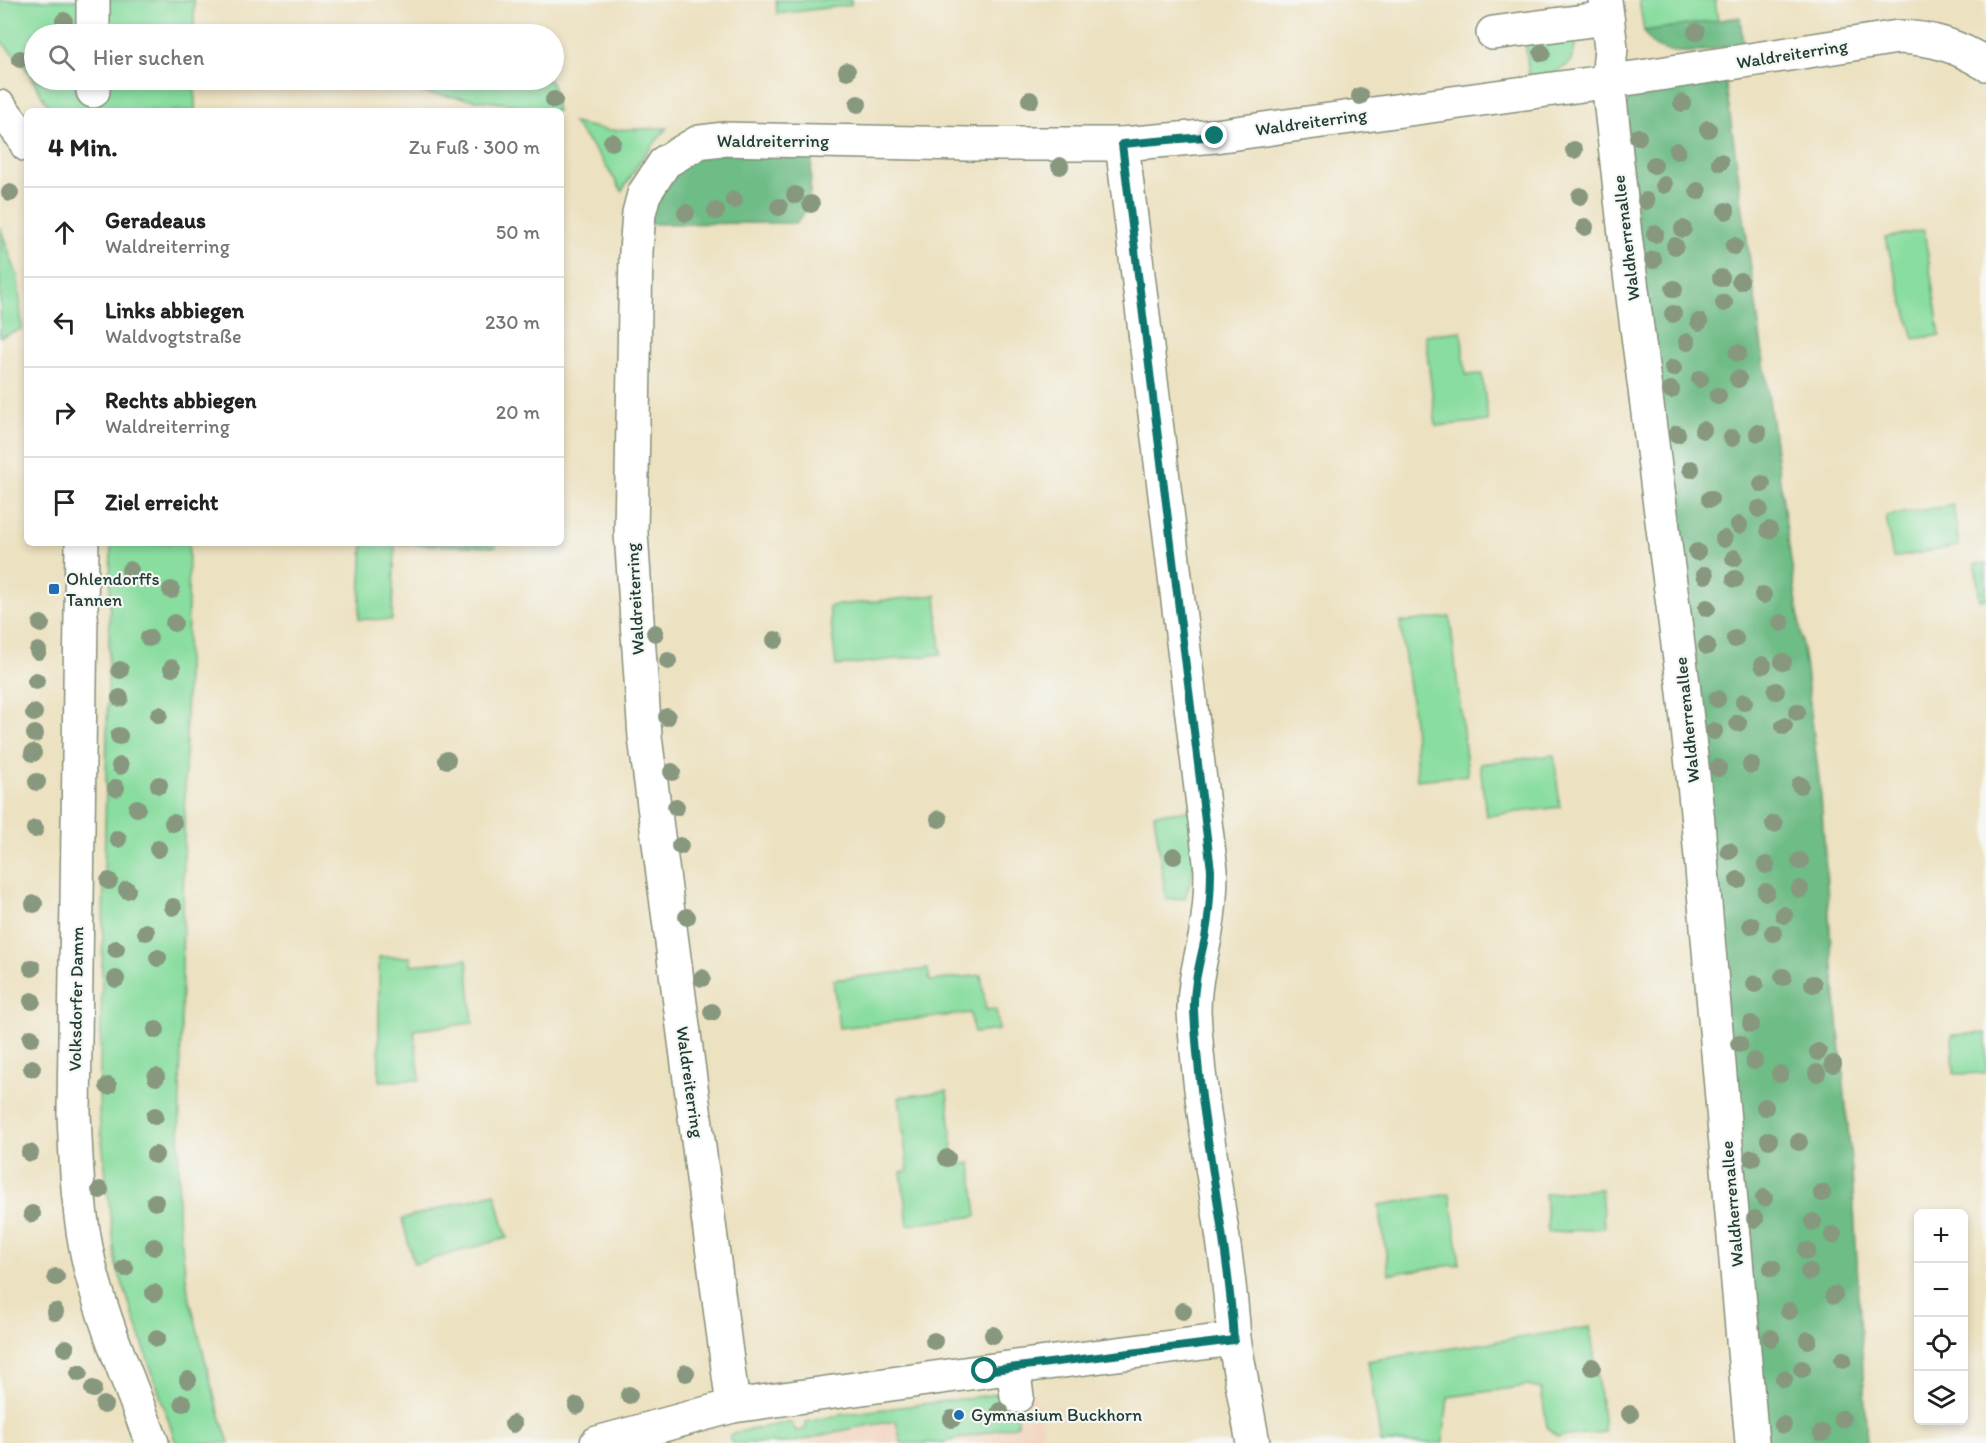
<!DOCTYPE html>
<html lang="de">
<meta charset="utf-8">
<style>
:root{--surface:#fff;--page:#f2f2f2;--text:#222;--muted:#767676;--line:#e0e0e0}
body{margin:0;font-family:Itim,sans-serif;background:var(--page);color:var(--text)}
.controls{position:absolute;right:18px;bottom:18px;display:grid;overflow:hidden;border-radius:9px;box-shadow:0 3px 9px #0003}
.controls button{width:54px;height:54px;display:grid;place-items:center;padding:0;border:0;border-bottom:2px solid var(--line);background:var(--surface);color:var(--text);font:30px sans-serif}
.stop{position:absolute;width:18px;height:18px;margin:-14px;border:4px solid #0f766e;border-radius:50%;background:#fff}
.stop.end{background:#0f766e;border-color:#fff;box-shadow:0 2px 6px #0008}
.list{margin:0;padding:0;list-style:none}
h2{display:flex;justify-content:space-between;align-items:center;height:78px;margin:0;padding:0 24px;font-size:26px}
h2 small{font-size:20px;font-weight:400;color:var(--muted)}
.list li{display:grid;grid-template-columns:39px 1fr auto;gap:18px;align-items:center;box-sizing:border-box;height:90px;padding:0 24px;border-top:2px solid var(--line)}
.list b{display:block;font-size:22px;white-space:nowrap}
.list p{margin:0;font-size:20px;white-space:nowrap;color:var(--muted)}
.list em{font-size:20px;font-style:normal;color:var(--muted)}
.icon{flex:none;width:33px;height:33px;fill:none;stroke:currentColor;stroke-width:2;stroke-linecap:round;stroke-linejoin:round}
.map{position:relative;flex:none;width:1986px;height:1443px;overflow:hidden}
.search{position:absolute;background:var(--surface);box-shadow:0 3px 9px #0003;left:24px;top:24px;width:540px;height:66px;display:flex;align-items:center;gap:15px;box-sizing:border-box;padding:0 21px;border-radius:33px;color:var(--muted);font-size:22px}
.panel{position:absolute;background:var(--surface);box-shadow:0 3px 9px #0003;left:24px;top:108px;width:540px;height:438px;border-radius:9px}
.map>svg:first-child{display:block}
.built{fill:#f3d4bf}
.green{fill:#88dd9f;stroke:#548d6a;stroke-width:1.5}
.forest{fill:#6ebc86;stroke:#467c5d;stroke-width:1.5}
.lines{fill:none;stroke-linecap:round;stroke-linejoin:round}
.minor-casing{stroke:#868f7a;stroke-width:36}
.major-casing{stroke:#868f7a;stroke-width:36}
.minor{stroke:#fff;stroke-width:33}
.major{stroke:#fff;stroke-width:33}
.tree{fill:#87987f}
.route{stroke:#0f766e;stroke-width:8}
.poi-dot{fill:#1f6fb2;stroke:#f6f6f2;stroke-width:2}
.labels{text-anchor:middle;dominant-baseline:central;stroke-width:4.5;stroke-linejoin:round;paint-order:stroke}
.street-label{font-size:18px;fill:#1f3d34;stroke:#f6f6f2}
.poi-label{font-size:18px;fill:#1f3d34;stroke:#f6f6f2;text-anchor:start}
</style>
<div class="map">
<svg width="1986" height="1443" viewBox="0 0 1986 1443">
<rect width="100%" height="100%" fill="#f6f6f2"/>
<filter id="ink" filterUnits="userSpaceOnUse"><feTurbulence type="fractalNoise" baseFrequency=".0167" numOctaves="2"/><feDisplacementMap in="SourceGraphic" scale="12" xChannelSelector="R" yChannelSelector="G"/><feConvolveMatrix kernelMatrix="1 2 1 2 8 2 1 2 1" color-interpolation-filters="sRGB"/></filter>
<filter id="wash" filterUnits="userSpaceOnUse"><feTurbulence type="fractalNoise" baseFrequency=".008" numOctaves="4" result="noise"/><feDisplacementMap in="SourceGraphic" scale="24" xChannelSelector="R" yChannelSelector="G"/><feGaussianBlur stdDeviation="1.35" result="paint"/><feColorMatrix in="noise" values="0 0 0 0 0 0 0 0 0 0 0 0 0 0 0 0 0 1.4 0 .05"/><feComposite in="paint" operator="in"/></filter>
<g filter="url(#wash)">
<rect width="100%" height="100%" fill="#ece1c0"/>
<!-- built -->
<path class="built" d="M1036,1395L1046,1443H747L1012,1397Z"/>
<!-- green -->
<g class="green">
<path d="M0,0H194V34H34V80H195V111H51L25,67L0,40Z"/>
<path d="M776,0H851V5L777,14Z"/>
<path d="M1639,0H1715L1718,21L1644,31Z"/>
<path d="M1574,22C1580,64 1568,72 1529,78L1524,29Z"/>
<path d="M442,80H549L553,86L557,111H542L517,105L423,93Z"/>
<path d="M573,123L607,130L667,128L642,158L622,191L599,155Z"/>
<path d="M0,227L18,278L22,329L0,337Z"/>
<path d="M1924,230L1940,335L1914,339L1885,238Z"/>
<path d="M1461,331L1466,375L1482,374L1488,421L1436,426L1425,335Z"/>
<path d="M1953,505L1959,546L1893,558L1886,516Z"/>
<path d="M111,543H189L178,1216L188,1292L216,1403L229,1443H176L116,1264L99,1115Z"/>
<path d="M363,543H496V547L395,544L392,620L359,619Z"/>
<path d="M1986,563V599L1980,600L1975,564Z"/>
<path d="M936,595L941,654L836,666L829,606Z"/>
<path d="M1450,617L1468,775L1417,780L1414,723L1400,622Z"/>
<path d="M1554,755L1560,807L1486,816L1480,764Z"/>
<path d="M1192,810C1195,846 1198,863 1185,898L1166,900L1154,814Z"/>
<path d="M379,957H410L412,965L467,959L473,1023L414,1030L420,1080L379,1081Z"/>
<path d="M928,969L930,981L981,975L986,1010L996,1009L999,1030L974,1033L970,1013L839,1028L833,980Z"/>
<path d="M1986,1033V1073L1954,1074L1952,1035Z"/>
<path d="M947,1091L954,1165L971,1163L977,1216L908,1225L901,1172L908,1171L899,1097Z"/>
<path d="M1601,1189L1604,1228L1548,1233L1545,1194Z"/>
<path d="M495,1193L507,1238L414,1264L402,1219Z"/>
<path d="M1450,1194L1460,1264L1389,1274L1379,1205Z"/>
<path d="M1590,1327L1605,1432L1557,1437L1547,1427L1541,1389L1527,1386L1448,1397L1443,1443H1381L1368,1361Z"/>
<path d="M997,1394L1012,1397L1018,1425L941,1443H901L896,1421L853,1428L790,1443H731L730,1436L733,1433L785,1423H792L796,1431L806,1429V1422L839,1415Z"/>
</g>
<!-- forest -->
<g class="forest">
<path d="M1740,17L1743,44C1719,47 1676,60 1655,46C1650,43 1647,36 1644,31Z"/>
<path d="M1723,64L1806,670L1821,796L1831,945L1852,1171L1867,1443H1765L1625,107L1640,77Z"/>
<path d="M813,140L810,192L807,208L797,223L638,224L665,162Z"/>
</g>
</g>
<g filter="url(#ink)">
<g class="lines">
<!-- minor casing -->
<g class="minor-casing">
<g id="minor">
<path d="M93,0V34"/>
<path d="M1605,0L1611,48L1608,81L1625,235L1683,683L1697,812L1752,1443"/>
<path d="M1493,33L1607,18"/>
<path d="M93,80V91"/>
<path d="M1122,144L1211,870C1211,893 1209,916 1205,938C1200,962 1194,984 1194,1010C1199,1120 1227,1229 1234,1339"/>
<path d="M1013,1368L1017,1396"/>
<path d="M733,1406L645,737L631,533L636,251L639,213L644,194L665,162L699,142L723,139L968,144H1122L1215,136L1286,126L1640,77L1898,37C1933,38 1957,46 1986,64"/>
<path d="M597,1443L733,1406L985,1371L1234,1339L1253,1443"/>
</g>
</g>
<!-- major casing -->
<g class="major-casing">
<g id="major">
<path d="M0,107L23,137L27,145"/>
<path d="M82,543L74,1112C76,1166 78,1219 91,1271C106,1329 131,1386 152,1443"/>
</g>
</g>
<!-- minor -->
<use href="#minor" class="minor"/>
<!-- major -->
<use href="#major" class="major"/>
</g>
<!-- trees -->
<g class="tree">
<circle cx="64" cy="21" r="9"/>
<circle cx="1696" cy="32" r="9"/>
<circle cx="1542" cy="53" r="9"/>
<circle cx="20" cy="59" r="9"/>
<circle cx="847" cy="71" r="9"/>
<circle cx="1360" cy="96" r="9"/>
<circle cx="554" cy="100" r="9"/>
<circle cx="1030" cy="100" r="9"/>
<circle cx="1682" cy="103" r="9"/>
<circle cx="858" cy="104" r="9"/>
<circle cx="1708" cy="129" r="9"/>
<circle cx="1638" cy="137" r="9"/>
<circle cx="612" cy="142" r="9"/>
<circle cx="1574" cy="150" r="9"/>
<circle cx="1677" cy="151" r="9"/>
<circle cx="1720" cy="162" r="9"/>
<circle cx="1654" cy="165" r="9"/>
<circle cx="1060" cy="166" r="9"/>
<circle cx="1664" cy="185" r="9"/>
<circle cx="1698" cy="191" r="9"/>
<circle cx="10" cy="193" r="9"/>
<circle cx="795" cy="195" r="9"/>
<circle cx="1580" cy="196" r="9"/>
<circle cx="734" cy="200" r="9"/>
<circle cx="1646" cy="201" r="9"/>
<circle cx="811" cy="204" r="9"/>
<circle cx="779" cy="207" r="9"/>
<circle cx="716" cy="211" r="9"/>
<circle cx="1726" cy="211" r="9"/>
<circle cx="686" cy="213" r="9"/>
<circle cx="1585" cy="227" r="9"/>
<circle cx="1683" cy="229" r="9"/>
<circle cx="1655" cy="234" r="9"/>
<circle cx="1675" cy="246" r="9"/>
<circle cx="1734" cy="246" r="9"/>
<circle cx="1653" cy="260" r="9"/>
<circle cx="1721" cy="278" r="9"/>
<circle cx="1740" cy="281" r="9"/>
<circle cx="1674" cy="289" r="9"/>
<circle cx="1724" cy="303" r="9"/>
<circle cx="1673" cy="314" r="9"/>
<circle cx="1699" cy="322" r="9"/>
<circle cx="1687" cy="342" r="9"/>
<circle cx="1738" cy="353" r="9"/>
<circle cx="1673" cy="368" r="9"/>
<circle cx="1700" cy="379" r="9"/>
<circle cx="1738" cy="379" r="9"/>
<circle cx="1671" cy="390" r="9"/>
<circle cx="1718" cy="396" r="9"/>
<circle cx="1703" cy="430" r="9"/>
<circle cx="1758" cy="433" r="9"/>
<circle cx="1677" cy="434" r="9"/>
<circle cx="1732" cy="438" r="9"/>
<circle cx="1691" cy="469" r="9"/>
<circle cx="1762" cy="484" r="9"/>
<circle cx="1710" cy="499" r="9"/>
<circle cx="1759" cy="509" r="9"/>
<circle cx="1739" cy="525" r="9"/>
<circle cx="1769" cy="530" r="9"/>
<circle cx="1724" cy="539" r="9"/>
<circle cx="1697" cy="552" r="9"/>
<circle cx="1734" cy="558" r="9"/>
<circle cx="130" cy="570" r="9"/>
<circle cx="1705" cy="575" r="9"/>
<circle cx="1735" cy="579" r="9"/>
<circle cx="171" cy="590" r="9"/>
<circle cx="1763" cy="595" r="9"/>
<circle cx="1707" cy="608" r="9"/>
<circle cx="174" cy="623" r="9"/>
<circle cx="1781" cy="623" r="9"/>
<circle cx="41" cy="624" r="9"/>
<circle cx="655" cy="633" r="9"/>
<circle cx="149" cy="638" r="9"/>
<circle cx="1735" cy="639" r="9"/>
<circle cx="775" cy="640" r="9"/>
<circle cx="1707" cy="646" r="9"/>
<circle cx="38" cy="651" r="9"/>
<circle cx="668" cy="661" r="9"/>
<circle cx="1783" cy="662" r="9"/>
<circle cx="1763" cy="665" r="9"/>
<circle cx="172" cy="668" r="9"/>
<circle cx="120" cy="670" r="9"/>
<circle cx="36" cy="681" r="9"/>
<circle cx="1776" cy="691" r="9"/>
<circle cx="120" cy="698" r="9"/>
<circle cx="1717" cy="699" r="9"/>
<circle cx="1744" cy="702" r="9"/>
<circle cx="1797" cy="712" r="9"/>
<circle cx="34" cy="713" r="9"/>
<circle cx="159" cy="715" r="9"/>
<circle cx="667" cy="717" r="9"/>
<circle cx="1738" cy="723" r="9"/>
<circle cx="1784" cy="726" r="9"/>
<circle cx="1714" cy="731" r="9"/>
<circle cx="35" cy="734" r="9"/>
<circle cx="119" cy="736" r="9"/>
<circle cx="33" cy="753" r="9"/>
<circle cx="447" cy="760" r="9"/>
<circle cx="1751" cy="765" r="9"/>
<circle cx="120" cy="766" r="9"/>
<circle cx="1718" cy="768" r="9"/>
<circle cx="672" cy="772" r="9"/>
<circle cx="37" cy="782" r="9"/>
<circle cx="159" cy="785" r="9"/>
<circle cx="1800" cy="785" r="9"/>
<circle cx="116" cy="788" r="9"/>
<circle cx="676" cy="807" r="9"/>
<circle cx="137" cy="808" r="9"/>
<circle cx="939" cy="819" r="9"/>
<circle cx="173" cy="823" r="9"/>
<circle cx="1774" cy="824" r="9"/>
<circle cx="35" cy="829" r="9"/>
<circle cx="118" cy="839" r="9"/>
<circle cx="680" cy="846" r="9"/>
<circle cx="158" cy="849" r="9"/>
<circle cx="1729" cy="851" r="9"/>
<circle cx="1174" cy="856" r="9"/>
<circle cx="1800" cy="861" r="9"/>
<circle cx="1766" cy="865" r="9"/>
<circle cx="1738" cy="880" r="9"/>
<circle cx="109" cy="881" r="9"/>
<circle cx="1800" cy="889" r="9"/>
<circle cx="127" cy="890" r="9"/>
<circle cx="1766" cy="892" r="9"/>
<circle cx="34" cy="904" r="9"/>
<circle cx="173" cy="907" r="9"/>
<circle cx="1784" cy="915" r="9"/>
<circle cx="687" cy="917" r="9"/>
<circle cx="1751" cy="925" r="9"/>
<circle cx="146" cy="932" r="9"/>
<circle cx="1773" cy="933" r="9"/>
<circle cx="116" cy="949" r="9"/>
<circle cx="158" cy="958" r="9"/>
<circle cx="32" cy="968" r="9"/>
<circle cx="1783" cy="977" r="9"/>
<circle cx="702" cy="978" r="9"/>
<circle cx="116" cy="979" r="9"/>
<circle cx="1755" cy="984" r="9"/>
<circle cx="1813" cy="984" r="9"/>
<circle cx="32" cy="1001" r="9"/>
<circle cx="712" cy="1012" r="9"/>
<circle cx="1751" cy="1024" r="9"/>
<circle cx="156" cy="1030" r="9"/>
<circle cx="31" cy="1038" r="9"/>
<circle cx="1739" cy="1044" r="9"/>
<circle cx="1818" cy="1052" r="9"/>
<circle cx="1754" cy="1061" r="9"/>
<circle cx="1833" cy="1064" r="9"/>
<circle cx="32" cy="1068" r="9"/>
<circle cx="1817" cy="1073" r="9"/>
<circle cx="1780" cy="1074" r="9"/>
<circle cx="156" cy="1077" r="9"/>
<circle cx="108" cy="1086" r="9"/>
<circle cx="1765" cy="1107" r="9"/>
<circle cx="155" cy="1116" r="9"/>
<circle cx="1769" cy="1140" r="9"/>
<circle cx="1799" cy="1142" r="9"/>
<circle cx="30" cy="1153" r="9"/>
<circle cx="155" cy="1155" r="9"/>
<circle cx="947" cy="1158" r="9"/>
<circle cx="1752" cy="1158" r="9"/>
<circle cx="100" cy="1190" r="9"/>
<circle cx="1822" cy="1193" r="9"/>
<circle cx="1764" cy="1198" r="9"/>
<circle cx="155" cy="1202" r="9"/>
<circle cx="32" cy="1214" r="9"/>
<circle cx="1755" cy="1219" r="9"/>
<circle cx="1813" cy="1222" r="9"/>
<circle cx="1833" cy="1235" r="9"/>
<circle cx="154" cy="1247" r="9"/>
<circle cx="1807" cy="1251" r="9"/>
<circle cx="125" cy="1268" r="9"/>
<circle cx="1772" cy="1268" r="9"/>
<circle cx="1809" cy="1272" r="9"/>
<circle cx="56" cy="1277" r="9"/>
<circle cx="154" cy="1293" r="9"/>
<circle cx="1834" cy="1295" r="9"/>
<circle cx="1183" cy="1311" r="9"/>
<circle cx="1789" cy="1311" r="9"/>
<circle cx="55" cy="1312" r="9"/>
<circle cx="993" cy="1335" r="9"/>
<circle cx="157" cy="1338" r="9"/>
<circle cx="1771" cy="1338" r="9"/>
<circle cx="1808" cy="1340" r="9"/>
<circle cx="934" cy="1341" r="9"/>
<circle cx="66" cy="1348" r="9"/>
<circle cx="1843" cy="1360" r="9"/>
<circle cx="1592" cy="1367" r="9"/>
<circle cx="1802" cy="1369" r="9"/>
<circle cx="79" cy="1373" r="9"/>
<circle cx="686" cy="1373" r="9"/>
<circle cx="1784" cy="1379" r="9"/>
<circle cx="188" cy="1380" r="9"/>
<circle cx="93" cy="1389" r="9"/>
<circle cx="629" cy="1395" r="9"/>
<circle cx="183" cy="1403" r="9"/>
<circle cx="104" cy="1405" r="9"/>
<circle cx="577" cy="1406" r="9"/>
<circle cx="1000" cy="1411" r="9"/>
<circle cx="1630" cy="1414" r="9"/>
<circle cx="952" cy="1419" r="9"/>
<circle cx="1842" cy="1419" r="9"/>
<circle cx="513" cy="1424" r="9"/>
<circle cx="1783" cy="1425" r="9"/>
<circle cx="1822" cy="1433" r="9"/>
</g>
</g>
<g class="lines" filter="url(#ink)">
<!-- route -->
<path class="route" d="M985,1371L1234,1340C1227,1229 1199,1120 1194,1010C1193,985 1200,962 1205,938C1209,916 1211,893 1211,870L1122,144L1215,136"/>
</g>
<!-- markers -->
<g class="poi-dot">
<rect x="48" y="583" width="12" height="12" rx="3"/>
<circle cx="959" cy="1415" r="6"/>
</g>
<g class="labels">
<!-- street labels -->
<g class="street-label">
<text transform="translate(1792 54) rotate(-9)">Waldreiterring</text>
<text transform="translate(1311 122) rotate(-8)">Waldreiterring</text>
<text x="773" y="141">Waldreiterring</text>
<text transform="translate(1626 238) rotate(-97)">Waldherrenallee</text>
<text transform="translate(635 599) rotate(-93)">Waldreiterring</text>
<text transform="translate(1687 720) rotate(-96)">Waldherrenallee</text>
<text transform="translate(76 999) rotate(-89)">Volksdorfer Damm</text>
<text transform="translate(690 1082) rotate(82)">Waldreiterring</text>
<text transform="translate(1732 1204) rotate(-95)">Waldherrenallee</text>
</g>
<!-- poi labels -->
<g class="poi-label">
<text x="66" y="579">Ohlendorffs<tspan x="66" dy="21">Tannen</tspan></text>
<text x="971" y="1415">Gymnasium Buckhorn</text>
</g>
</g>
</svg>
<div class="controls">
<button>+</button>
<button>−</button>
<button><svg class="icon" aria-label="locate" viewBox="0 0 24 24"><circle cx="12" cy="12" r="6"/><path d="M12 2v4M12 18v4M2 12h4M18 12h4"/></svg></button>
<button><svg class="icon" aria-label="layers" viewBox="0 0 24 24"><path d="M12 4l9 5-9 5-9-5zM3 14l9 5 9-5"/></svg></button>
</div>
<div class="stop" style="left:985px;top:1371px"></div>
<div class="stop end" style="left:1215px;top:136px"></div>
<div class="search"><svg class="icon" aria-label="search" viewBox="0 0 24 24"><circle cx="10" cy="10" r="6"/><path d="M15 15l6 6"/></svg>Hier suchen</div>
<section class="panel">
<h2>4 Min.<small>Zu Fuß · 300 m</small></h2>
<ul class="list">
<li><svg class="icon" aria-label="ahead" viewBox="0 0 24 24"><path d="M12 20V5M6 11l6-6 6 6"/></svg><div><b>Geradeaus</b><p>Waldreiterring</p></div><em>50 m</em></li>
<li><svg class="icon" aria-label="left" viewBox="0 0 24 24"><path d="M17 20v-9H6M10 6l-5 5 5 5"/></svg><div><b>Links abbiegen</b><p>Waldvogtstraße</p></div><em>230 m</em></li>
<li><svg class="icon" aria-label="right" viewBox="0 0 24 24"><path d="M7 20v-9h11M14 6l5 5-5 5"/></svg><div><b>Rechts abbiegen</b><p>Waldreiterring</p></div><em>20 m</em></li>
<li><svg class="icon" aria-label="arrive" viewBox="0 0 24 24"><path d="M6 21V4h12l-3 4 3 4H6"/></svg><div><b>Ziel erreicht</b></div></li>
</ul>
</section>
</div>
